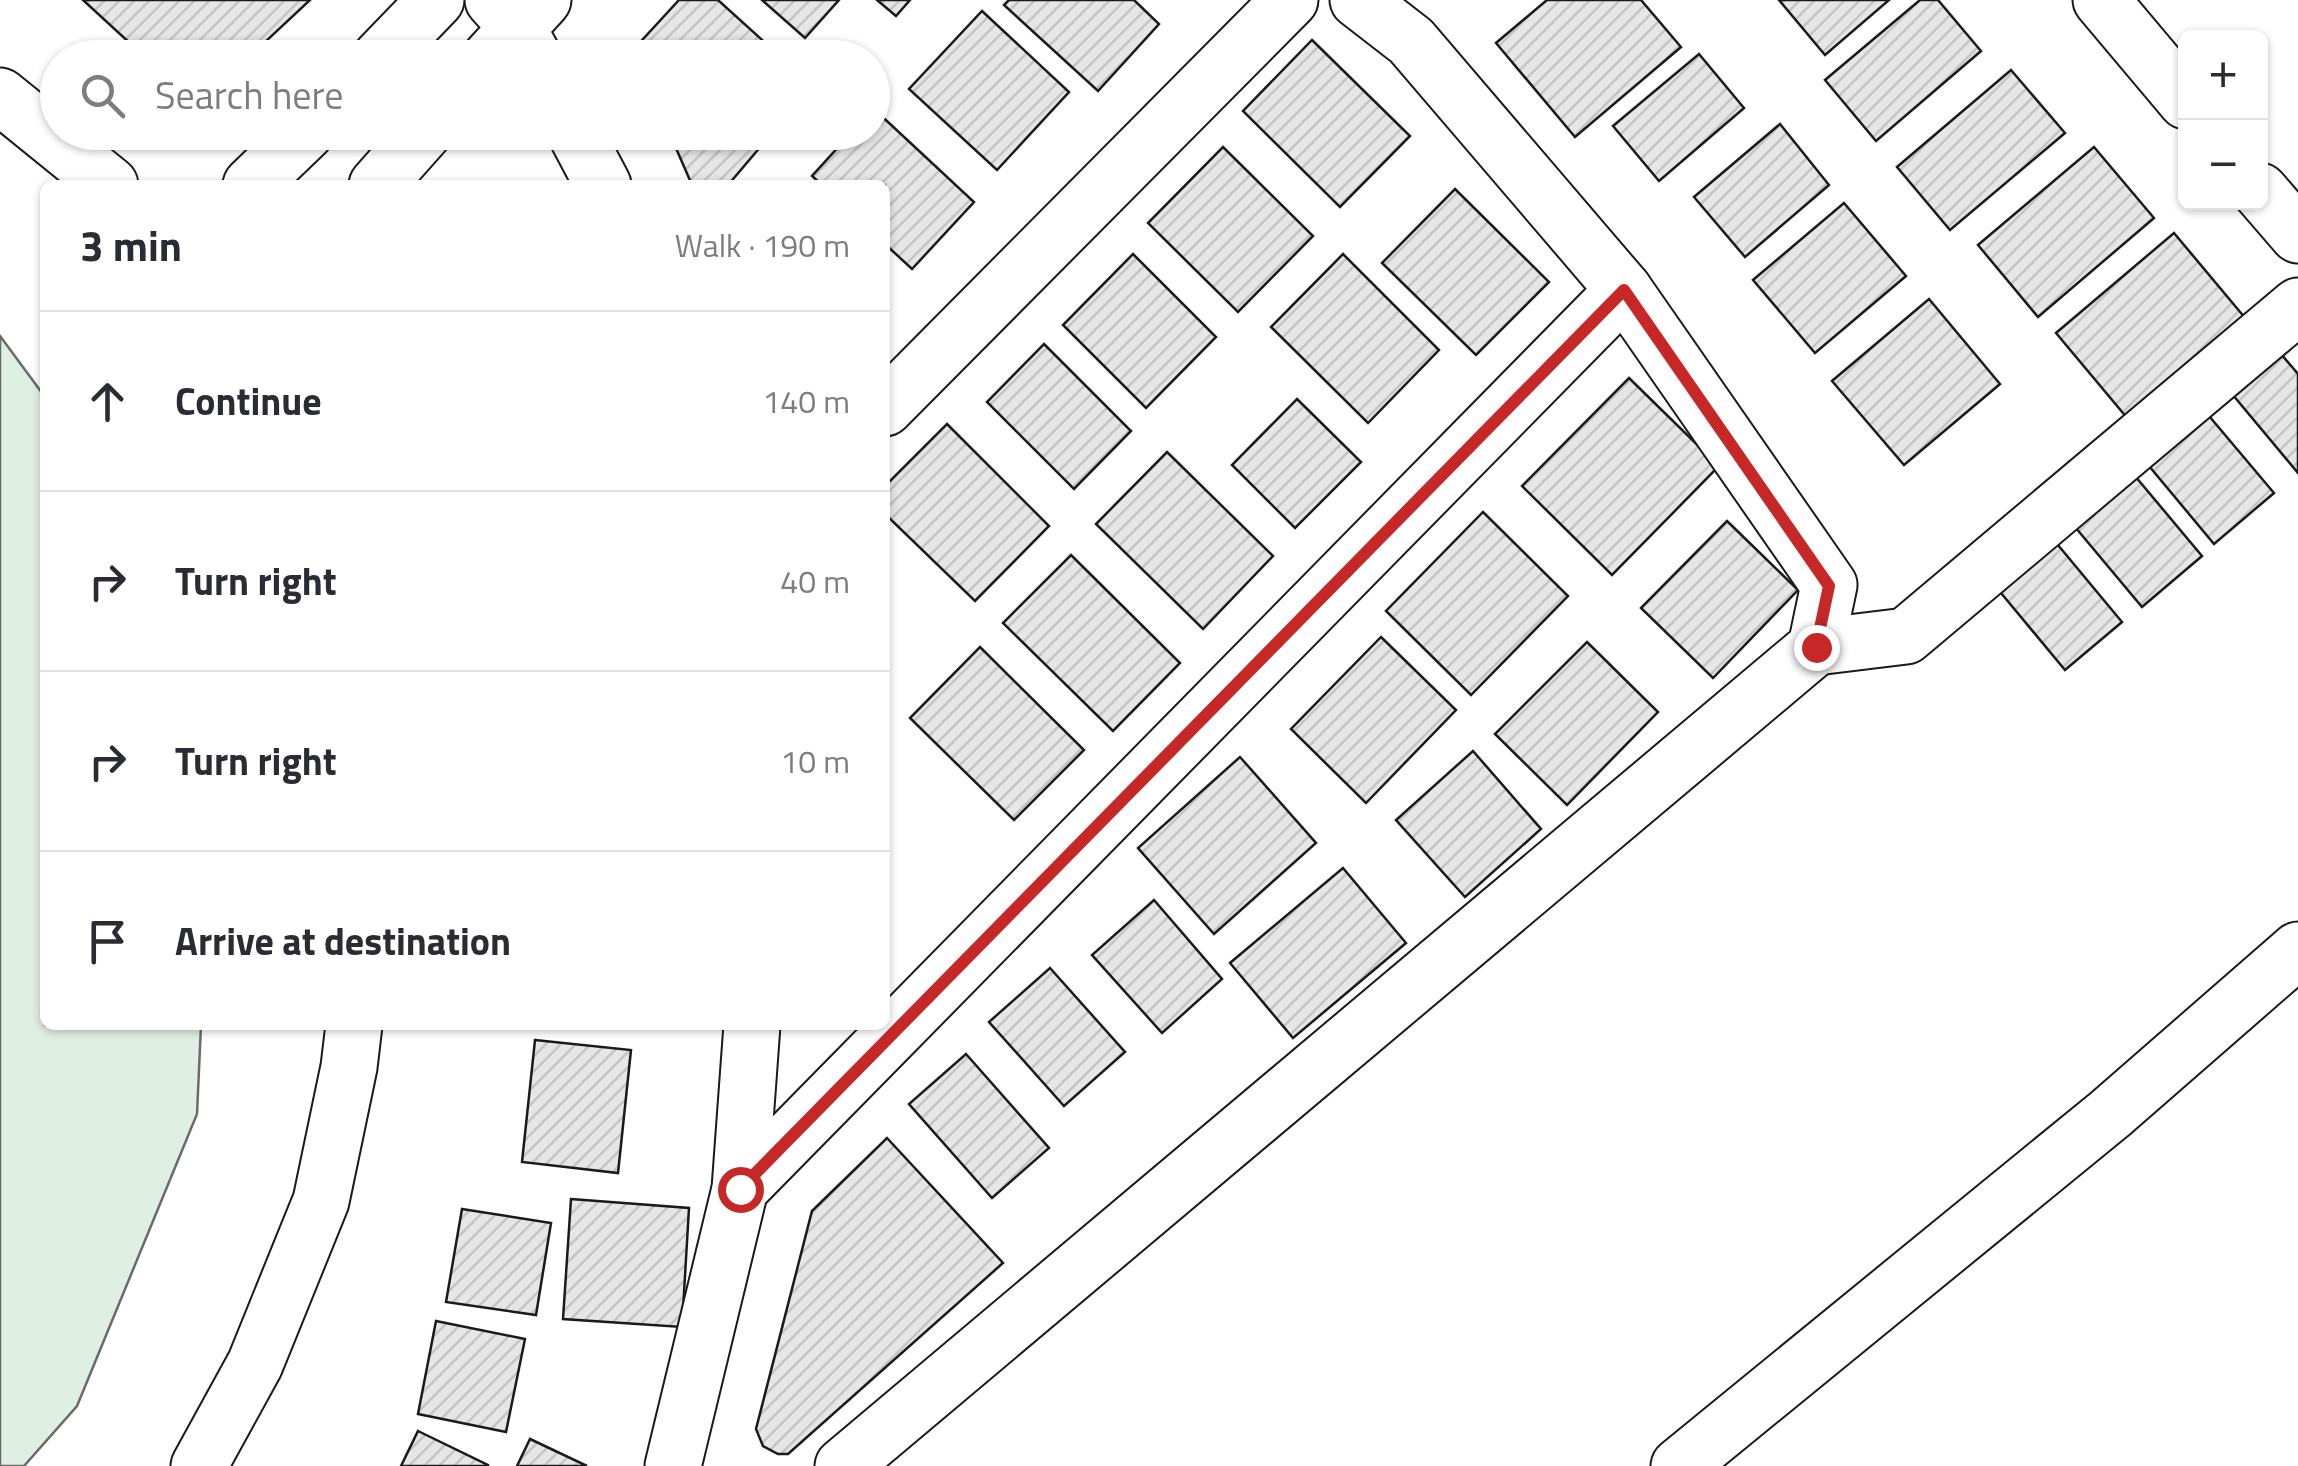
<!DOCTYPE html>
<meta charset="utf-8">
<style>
:root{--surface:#fff;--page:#f2f2f3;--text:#2b2b33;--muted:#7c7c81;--line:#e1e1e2}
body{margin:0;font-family:"Titillium Web",sans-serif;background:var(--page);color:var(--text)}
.controls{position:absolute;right:30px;top:30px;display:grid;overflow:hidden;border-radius:15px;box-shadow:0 2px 8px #0004}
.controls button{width:90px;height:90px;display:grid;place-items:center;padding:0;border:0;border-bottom:2px solid var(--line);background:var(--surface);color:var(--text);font:50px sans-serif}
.stop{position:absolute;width:30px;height:30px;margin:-22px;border:8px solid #c62828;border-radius:50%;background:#fff}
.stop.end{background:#c62828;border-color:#fff;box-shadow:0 2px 10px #0008}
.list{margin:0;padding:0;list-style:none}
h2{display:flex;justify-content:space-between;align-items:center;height:130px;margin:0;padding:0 40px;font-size:42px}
h2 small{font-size:32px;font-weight:400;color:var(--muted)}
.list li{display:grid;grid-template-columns:65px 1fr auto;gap:30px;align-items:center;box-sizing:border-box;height:180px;padding:0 40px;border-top:2px solid var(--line)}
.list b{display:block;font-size:38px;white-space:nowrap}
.list em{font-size:32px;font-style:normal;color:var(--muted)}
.icon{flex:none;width:55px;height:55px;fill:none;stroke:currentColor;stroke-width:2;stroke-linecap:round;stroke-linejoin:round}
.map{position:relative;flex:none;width:2298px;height:1466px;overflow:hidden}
.search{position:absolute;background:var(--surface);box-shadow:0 2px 8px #0004;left:40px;top:40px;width:850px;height:110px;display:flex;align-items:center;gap:25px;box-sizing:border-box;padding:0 35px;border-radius:55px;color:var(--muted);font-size:38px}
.panel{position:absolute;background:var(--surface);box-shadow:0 2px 8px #0004;left:40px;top:180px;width:850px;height:850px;border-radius:15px}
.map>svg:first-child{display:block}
.green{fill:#e0efe3;stroke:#6a6a6a;stroke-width:2.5}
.building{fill:url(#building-hatch);stroke:#1a1a1a;stroke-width:2.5}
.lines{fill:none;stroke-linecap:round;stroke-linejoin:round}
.street-casing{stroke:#1a1a1a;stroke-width:59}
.secondary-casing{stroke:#1a1a1a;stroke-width:59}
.primary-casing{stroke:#1a1a1a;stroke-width:59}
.street{stroke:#fff;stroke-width:55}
.secondary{stroke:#fff;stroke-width:55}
.primary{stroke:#fff;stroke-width:55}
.route{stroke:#c62828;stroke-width:12}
</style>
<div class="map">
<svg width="2298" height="1466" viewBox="0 0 2298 1466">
<defs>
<pattern id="building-hatch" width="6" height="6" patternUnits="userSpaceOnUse" patternTransform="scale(2.5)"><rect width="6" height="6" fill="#e6e6e6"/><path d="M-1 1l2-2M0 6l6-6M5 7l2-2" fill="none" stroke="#c5c5c5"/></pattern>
</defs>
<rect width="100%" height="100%" fill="#fff"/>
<!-- green -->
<path class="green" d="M0,336L45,397V1025H201L197,1114L77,1406L24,1466H0Z"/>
<!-- building -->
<g class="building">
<path d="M83,0H310L248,58H146Z"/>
<path d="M679,0H718L782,58H636L633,50Z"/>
<path d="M762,0H839L805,38Z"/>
<path d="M877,0H910L896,16Z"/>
<path d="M1009,0H1134L1159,24L1098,91L1004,5Z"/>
<path d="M1547,0H1641L1681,47L1575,137L1496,43Z"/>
<path d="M1779,0H1889L1825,55Z"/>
<path d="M1920,0H1938L1981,51L1876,141L1825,80Z"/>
<path d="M982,11L1069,92L997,170L909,89Z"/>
<path d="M1312,40L1410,136L1340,207L1243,111Z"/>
<path d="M1699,54L1744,108L1659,181L1613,126Z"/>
<path d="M2011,70L2065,133L1950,230L1897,167Z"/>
<path d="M874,109L974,202L912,269L885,244V185H822L812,176L852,132H872Z"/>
<path d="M1780,124L1829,185L1745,257L1694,197Z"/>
<path d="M669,132H773L728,185H692Z"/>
<path d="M1223,147L1313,236L1238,312L1148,223Z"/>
<path d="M2094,147L2154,218L2038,317L1978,245Z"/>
<path d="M1455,189L1549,282L1476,355L1382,263Z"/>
<path d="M1844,203L1906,276L1815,353L1753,280Z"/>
<path d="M2174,233L2246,319L2128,419L2056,333Z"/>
<path d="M1133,254L1216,337L1146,408L1063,325Z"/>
<path d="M1343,254L1439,350L1368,423L1271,327Z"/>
<path d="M1929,299L2000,384L1904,465L1832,381Z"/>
<path d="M2270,341L2298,374V473L2222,382Z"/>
<path d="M1044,344L1131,431L1074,489L987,402Z"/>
<path d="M1629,378L1719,466L1612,575L1522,486Z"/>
<path d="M1297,399L1361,462L1295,528L1232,465Z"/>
<path d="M2204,410L2274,493L2214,544L2144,460Z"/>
<path d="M947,424L1049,526L975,601L885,514V486Z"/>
<path d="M1167,452L1273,556L1203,629L1096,524Z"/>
<path d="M2130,470L2202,556L2142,607L2070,521Z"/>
<path d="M1483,512L1568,596L1471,695L1386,611Z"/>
<path d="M1727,521L1798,590L1713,678L1641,608Z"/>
<path d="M2053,539L2122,622L2065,670L1996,587Z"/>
<path d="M1071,555L1180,663L1113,731L1003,623Z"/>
<path d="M1381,637L1456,710L1366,803L1291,729Z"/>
<path d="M1587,642L1658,712L1567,805L1495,734Z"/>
<path d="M980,647L1084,750L1014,820L910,718Z"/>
<path d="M1473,751L1541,829L1465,897L1396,820Z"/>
<path d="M1240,757L1316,843L1214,934L1138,848Z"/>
<path d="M1343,868L1406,943L1293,1038L1230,963Z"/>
<path d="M1154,900L1222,979L1162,1033L1092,955Z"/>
<path d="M1050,968L1125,1052L1064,1106L989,1022Z"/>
<path d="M535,1040L631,1050L618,1173L522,1162Z"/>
<path d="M966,1054L1049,1148L992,1198L909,1104Z"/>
<path d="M887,1138L1003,1263L788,1454H778L763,1446L756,1429L812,1211Z"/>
<path d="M571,1199L689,1208L682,1327L563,1319Z"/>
<path d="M462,1209L551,1223L536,1315L446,1302Z"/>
<path d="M436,1321L525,1339L506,1432L418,1414Z"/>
<path d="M418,1431L488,1465V1466H401Z"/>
<path d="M530,1439L587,1466H517Z"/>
</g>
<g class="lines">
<!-- street casing -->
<g class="street-casing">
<g id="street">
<path d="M493,0L517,27L534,58"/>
<path d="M575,132L603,185"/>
<path d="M885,408L1290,0"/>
<path d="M1816,647L1906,636L2298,306"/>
<path d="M740,1189L1624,290"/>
<path d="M673,1466L740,1189L752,1025"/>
<path d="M843,1466L1816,647L1829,585L1624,290L1411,41L1358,0"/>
<path d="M1679,1466L2110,1114L2298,950"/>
</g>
</g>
<!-- secondary casing -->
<g class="secondary-casing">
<g id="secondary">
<path d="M380,58L436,0"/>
<path d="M490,58L543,0"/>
<path d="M0,96L110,185"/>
<path d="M251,185L306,132"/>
<path d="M377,185L424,132"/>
<path d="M199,1466L255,1364L321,1201L349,1067L354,1025"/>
</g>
</g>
<!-- primary casing -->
<g class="primary-casing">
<g id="primary">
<path d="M2101,0L2186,101"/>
<path d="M2260,191L2298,235"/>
</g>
</g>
<!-- street -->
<use href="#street" class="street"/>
<!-- secondary -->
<use href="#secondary" class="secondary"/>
<!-- primary -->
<use href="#primary" class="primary"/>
</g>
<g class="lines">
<!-- route -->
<path class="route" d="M740,1189L1624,290L1829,586L1816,647"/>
</g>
</svg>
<div class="controls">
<button>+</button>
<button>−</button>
</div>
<div class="stop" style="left:740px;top:1189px"></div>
<div class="stop end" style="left:1816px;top:647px"></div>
<div class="search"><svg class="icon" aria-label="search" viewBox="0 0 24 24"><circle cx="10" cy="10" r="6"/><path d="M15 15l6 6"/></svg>Search here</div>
<section class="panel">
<h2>3 min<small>Walk · 190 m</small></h2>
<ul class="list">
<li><svg class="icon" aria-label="ahead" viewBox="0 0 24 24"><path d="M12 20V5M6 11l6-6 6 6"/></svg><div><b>Continue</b></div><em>140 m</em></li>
<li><svg class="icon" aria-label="right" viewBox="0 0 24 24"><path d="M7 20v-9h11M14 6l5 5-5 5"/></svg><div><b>Turn right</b></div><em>40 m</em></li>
<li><svg class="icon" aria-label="right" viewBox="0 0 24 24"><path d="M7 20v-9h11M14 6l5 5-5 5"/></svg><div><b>Turn right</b></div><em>10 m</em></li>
<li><svg class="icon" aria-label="arrive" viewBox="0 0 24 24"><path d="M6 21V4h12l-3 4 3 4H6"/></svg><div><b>Arrive at destination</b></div></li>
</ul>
</section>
</div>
